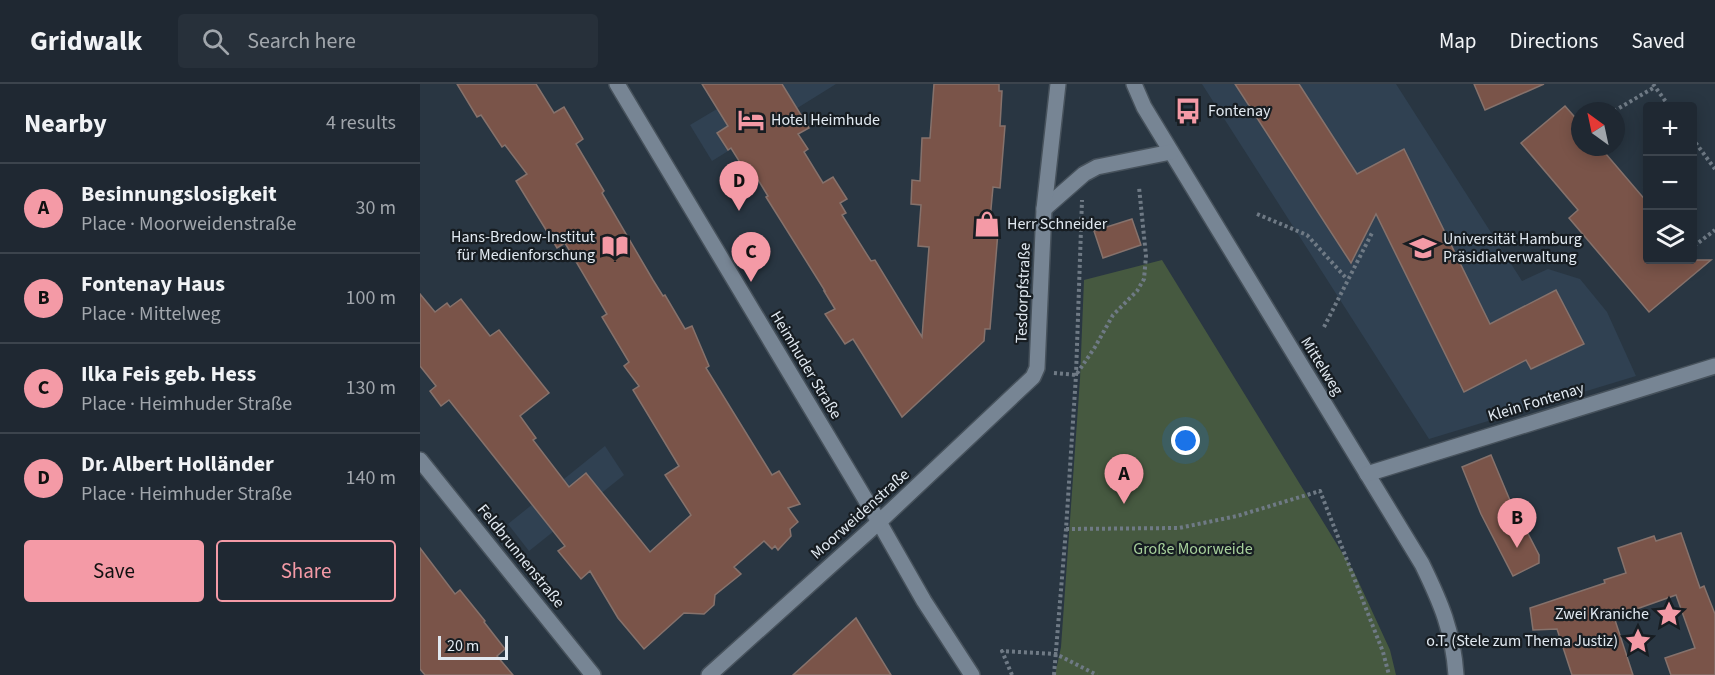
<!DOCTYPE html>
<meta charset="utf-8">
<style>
:root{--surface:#1f2832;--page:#27303a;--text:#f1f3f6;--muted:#a1a6ac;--line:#3c444d;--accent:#f49aa6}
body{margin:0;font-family:"Source Sans 3",sans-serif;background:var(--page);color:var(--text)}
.controls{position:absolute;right:18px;top:18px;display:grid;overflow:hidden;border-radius:6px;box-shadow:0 3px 15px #0003}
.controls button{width:54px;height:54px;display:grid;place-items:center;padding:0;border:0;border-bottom:2px solid var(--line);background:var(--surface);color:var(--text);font:30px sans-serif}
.compass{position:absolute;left:1151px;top:18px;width:54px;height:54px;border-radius:50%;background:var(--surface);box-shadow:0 3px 15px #0003;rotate:327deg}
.scale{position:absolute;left:18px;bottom:15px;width:70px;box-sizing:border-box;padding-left:6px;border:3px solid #e1e9f1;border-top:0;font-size:16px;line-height:21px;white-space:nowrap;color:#e1e9f1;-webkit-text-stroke:4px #171d22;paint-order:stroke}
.you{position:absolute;left:766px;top:357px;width:21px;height:21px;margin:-15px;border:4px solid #fff;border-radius:50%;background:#1a73e8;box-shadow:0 0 0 9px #1a73e833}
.badge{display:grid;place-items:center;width:39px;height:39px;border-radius:50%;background:var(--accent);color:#111;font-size:20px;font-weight:700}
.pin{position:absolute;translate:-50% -50px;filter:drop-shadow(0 2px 3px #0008)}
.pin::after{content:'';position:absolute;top:32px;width:21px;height:18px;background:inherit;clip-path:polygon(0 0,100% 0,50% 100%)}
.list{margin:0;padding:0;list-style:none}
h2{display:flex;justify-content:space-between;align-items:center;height:78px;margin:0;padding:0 24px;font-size:26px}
h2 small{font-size:20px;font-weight:400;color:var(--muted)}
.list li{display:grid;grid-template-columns:39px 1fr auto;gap:18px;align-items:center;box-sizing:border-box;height:90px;padding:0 24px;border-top:2px solid var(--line)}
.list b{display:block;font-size:22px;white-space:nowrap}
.list p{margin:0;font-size:20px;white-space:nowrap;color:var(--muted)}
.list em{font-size:20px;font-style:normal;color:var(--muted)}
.actions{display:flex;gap:12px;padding:18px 24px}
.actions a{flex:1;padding:14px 0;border:2px solid var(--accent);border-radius:6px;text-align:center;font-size:21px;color:var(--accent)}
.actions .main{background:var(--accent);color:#111}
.icon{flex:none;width:33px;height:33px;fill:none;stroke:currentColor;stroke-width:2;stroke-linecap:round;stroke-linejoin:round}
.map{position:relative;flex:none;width:1295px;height:591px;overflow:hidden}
header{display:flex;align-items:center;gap:36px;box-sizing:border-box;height:84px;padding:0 30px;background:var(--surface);border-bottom:2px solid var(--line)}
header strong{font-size:28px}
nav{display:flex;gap:33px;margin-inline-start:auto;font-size:21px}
.search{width:420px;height:54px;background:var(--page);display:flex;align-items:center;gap:15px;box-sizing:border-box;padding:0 21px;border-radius:6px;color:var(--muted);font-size:22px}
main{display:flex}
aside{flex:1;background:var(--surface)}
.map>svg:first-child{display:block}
.built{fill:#304152}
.green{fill:#465940}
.building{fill:#7a5449;stroke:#86726c;stroke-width:1.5}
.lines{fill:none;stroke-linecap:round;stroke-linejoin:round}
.minor-casing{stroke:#47525c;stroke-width:18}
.path{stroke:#6f7a85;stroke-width:4;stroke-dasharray:3 3;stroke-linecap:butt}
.minor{stroke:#778594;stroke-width:15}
.labels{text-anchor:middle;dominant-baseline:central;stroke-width:4.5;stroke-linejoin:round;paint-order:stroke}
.poi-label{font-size:16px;fill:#e1e9f1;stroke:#171d22;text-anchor:start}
.street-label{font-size:16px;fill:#e1e9f1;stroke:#171d22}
.park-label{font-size:16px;fill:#a7d09b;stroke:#171d22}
</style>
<header>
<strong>Gridwalk</strong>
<div class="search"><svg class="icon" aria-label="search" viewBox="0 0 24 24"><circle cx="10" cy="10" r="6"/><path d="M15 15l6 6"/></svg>Search here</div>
<nav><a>Map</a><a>Directions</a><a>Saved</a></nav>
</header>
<main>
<aside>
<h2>Nearby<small>4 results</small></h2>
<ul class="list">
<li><span class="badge">A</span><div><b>Besinnungslosigkeit</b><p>Place · Moorweidenstraße</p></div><em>30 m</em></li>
<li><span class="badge">B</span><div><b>Fontenay Haus</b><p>Place · Mittelweg</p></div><em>100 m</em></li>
<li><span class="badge">C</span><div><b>Ilka Feis geb. Hess</b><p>Place · Heimhuder Straße</p></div><em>130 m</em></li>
<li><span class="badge">D</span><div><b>Dr. Albert Holländer</b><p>Place · Heimhuder Straße</p></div><em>140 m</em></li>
</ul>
<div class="actions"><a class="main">Save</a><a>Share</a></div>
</aside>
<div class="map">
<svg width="1295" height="591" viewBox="0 0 1295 591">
<rect width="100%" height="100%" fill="#293642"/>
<!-- built -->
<g class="built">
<path d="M339,0H416L292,77L270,41Z"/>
<path d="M782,0H976L1102,197L1128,185L1160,195L1187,228L1216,292L1009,355Z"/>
<path d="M185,362L204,391L109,467L88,440Z"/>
</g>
<!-- green -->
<path class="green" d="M742,176L934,488L970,566L976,591H635L641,563L660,295L664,196Z"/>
<!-- building -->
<g class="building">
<path d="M37,0H116L134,29L144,23L163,55L156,60L184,107L182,109L233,196L243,212L245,211L265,245L272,242L289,282L286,284L352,391L359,387L380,420L368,424L378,438L370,445L371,452L358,466L355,462L352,465L344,457L314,483L321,490L295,511L294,521L284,530L264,529L224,565L198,534L170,487L161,495L138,467L145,462L29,316L21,322L10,307L16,302L0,282V210L15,228L27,219L30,223L41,215L70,252L79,246L129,309L100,332L116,354L113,356L149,403L166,389L230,468L271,431L245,391L259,382L213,306L219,302L204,282L209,278L182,233L187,230L145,159L137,164L96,97L107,90L85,61L82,63L61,31L57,33Z"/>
<path d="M282,0H362L389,44L378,50L388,65L384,68L403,99L413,93L427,115L420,119L426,129L422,131L451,177L455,176L502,253L509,163L498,162L501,121L491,120L492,96L500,97L502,54H510L514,0H579V7H582L580,42H585L580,104L573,103L569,147L578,148L570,245H565L564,257L482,333L433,255L425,260L405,230L415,225L404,207H405L346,113L348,112L329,81L324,85L311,64L308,66L297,49L308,42Z"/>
<path d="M815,0H879L937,90L984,65L1070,240L1136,206L1164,260L1111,285L1106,276L1044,308L956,130L931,179Z"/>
<path d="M1054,0H1124L1065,26Z"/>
<path d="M1145,22L1160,39V63H1180L1227,118V176H1291L1229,228L1149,134L1158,126L1101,59Z"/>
<path d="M712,135L721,161L683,174L674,147Z"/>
<path d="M1071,371L1099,438L1101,436L1119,471V479L1093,492L1061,430L1042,383Z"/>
<path d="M1261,449L1280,504L1284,502L1295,530V591H1251L1245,574L1275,564L1256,511L1194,533L1213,591H1152L1137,545L1113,546L1110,524L1185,499L1184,496L1206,489L1198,464L1234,452L1236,457Z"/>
<path d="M0,464L35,510L40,506L65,537L64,538L85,565L77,572L93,591H5L0,585Z"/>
<path d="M436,534L471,591H373Z"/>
</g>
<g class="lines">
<!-- minor casing -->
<g class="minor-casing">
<g id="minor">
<path d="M197,0L459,438L504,517L552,591"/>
<path d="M714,0L724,23L1002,480C1021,519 1033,547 1036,591"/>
<path d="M624,125L664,90L677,83L751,68"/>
<path d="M0,376L173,591"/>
<path d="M947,390L1295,282"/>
<path d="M289,591L459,438L613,293L617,284L624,125L638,0"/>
</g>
</g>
<!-- path -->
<g class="path">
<path d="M1233,0L1249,22"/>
<path d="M1194,27L1235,3"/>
<path d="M1272,54L1295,85"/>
<path d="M1224,105L1228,102"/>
<path d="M837,130L887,151L927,195"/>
<path d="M1274,162L1295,146"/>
<path d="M904,243L953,147"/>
<path d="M634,289L656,291L675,263L693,231L717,207L724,195L726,172L719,103"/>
<path d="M646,445L759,444L817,432L900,407L963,568L969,591"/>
<path d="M592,591L582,567L636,570L677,591"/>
<path d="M634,591L646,445L656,291L662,116"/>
</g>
<!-- minor -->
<use href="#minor" class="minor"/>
</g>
<!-- icons -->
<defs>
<g id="bus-bare" transform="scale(2.07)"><path d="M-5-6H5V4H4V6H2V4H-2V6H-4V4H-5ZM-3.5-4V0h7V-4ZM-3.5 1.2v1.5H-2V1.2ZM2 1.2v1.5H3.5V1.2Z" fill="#f49aa6" stroke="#171d22" stroke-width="2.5" paint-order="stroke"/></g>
<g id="hotel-bare" transform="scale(2.07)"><path d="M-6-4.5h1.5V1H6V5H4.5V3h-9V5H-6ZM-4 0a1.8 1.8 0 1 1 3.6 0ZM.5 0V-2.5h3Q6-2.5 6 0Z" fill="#f49aa6" stroke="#171d22" stroke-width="2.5" paint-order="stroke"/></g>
<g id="shop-bare" transform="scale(2.07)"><path d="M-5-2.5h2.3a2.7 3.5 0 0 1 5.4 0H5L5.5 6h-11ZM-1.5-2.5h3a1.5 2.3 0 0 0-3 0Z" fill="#f49aa6" stroke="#171d22" stroke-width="2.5" paint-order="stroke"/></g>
<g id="library-bare" transform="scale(2.07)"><path d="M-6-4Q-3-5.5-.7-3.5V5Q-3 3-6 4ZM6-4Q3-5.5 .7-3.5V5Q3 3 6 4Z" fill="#f49aa6" stroke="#171d22" stroke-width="2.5" paint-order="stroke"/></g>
<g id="university-bare" transform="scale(2.07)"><path d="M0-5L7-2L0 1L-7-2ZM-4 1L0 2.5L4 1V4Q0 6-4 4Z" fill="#f49aa6" stroke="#171d22" stroke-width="2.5" paint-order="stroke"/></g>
<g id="sight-bare" transform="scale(2.07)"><path d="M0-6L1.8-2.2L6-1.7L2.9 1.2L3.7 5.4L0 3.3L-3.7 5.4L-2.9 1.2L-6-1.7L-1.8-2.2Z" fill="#f49aa6" stroke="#171d22" stroke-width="2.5" paint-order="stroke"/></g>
</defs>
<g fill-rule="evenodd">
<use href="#bus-bare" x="768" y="27"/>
<use href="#hotel-bare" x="331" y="36"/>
<use href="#shop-bare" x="567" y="140"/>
<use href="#library-bare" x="195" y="162"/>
<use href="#university-bare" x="1003" y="164"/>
<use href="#sight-bare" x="1249" y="530"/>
<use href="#sight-bare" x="1218" y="557"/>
</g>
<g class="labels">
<!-- poi labels -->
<g class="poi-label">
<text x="788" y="27">Fontenay</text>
<text x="351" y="36">Hotel Heimhude</text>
<text x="587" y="140">Herr Schneider</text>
<text x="175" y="153" text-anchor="end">Hans-Bredow-Institut<tspan x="175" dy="18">für Medienforschung</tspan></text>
<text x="1023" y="155">Universität Hamburg<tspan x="1023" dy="18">Präsidialverwaltung</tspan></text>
<text x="1229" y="530" text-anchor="end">Zwei Kraniche</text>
<text x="1198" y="557" text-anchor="end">o.T. (Stele zum Thema Justiz)</text>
</g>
<!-- street labels -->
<g class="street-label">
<text transform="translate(603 209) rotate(-88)">Tesdorpfstraße</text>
<text transform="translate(386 281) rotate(59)">Heimhuder Straße</text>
<text transform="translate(902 282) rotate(58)">Mittelweg</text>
<text transform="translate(1116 318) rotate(-17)">Klein Fontenay</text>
<text transform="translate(440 430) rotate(-42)">Moorweidenstraße</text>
<text transform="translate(101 472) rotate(51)">Feldbrunnenstraße</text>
</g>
<!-- park labels -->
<g class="park-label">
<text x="773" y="465">Große Moorweide</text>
</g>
</g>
</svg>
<div class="controls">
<button>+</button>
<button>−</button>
<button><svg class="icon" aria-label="layers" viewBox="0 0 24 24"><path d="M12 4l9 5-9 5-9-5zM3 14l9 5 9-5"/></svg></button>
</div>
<svg class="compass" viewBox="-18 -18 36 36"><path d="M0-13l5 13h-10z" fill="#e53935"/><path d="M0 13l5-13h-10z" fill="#a1a6ac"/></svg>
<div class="scale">20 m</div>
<div class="you"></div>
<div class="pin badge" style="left:704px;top:420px">A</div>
<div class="pin badge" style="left:1097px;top:464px">B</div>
<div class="pin badge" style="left:331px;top:198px">C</div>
<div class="pin badge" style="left:319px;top:127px">D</div>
</div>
</main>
